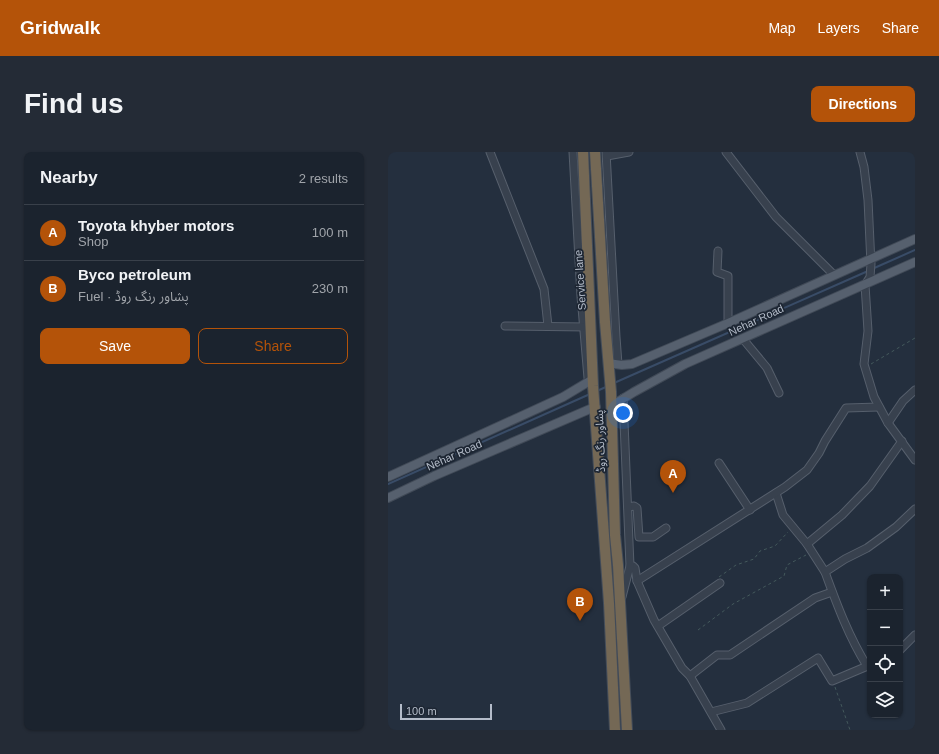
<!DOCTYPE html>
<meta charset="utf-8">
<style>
:root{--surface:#1b232e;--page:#242b36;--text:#f1f3f6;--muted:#a0a4aa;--line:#39404a;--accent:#b45309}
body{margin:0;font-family:Arial,"Noto Sans Arabic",sans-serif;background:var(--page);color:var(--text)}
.controls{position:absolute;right:12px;bottom:12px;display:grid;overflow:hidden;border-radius:8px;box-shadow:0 1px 3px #0004}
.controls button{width:36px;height:36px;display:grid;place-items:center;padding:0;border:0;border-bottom:1px solid var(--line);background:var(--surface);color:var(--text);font:20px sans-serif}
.scale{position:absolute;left:12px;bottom:10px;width:92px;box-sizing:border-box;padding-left:4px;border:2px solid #b4bcc9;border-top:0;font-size:11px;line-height:14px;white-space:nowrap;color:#b4bcc9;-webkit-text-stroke:3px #1d2633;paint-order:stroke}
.you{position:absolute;left:235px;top:261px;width:14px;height:14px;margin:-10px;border:3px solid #fff;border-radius:50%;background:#1a73e8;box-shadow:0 0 0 6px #1a73e833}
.badge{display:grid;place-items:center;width:26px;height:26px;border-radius:50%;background:var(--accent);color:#fff;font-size:13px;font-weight:700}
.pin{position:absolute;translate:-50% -33px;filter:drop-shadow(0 1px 2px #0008)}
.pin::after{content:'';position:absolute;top:21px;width:14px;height:12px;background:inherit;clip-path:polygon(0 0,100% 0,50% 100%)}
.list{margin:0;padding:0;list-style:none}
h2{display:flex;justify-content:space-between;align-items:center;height:52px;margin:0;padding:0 16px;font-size:17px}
h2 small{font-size:13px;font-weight:400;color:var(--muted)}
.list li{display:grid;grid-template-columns:26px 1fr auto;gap:12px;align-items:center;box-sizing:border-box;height:56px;padding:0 16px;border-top:1px solid var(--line)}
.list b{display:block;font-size:15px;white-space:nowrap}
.list p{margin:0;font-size:13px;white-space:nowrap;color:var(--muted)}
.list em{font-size:13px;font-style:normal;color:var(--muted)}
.actions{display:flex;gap:8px;padding:12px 16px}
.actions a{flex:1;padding:9px 0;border:1px solid var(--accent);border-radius:8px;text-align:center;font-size:14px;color:var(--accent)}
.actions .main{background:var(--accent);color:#fff}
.icon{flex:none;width:22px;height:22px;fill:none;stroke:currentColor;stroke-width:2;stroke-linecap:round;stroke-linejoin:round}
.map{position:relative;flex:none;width:527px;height:578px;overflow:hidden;border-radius:8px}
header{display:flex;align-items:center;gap:24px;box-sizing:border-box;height:56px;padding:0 20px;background:var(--accent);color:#fff}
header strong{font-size:19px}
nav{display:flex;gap:22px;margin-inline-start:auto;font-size:14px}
.intro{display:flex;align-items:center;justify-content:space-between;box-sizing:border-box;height:96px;padding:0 24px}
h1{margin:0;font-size:28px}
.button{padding:10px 18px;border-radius:8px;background:var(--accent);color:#fff;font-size:14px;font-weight:700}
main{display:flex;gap:24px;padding:0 24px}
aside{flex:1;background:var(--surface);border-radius:8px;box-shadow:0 1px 3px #0004}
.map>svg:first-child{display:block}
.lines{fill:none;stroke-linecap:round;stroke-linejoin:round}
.stream{stroke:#394c67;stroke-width:2}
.minor-casing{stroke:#565f6c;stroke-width:9}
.major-casing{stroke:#414a57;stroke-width:10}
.highway-casing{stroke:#434c59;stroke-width:12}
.path{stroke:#44595c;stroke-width:1;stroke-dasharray:3 3;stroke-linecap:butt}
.minor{stroke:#38414e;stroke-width:7}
.major{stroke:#56606e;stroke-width:8}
.highway{stroke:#746855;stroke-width:10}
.labels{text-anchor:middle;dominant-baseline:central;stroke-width:3.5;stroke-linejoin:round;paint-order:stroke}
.street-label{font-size:11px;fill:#b4bcc9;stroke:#1d2633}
</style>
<header>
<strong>Gridwalk</strong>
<nav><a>Map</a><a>Layers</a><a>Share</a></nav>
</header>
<div class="intro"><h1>Find us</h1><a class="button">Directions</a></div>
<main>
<aside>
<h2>Nearby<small>2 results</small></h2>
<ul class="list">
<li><span class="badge">A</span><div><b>Toyota khyber motors</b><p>Shop</p></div><em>100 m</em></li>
<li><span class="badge">B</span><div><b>Byco petroleum</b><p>Fuel · پشاور رنگ روڈ</p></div><em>230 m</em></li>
</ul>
<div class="actions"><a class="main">Save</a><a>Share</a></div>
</aside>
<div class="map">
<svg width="527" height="578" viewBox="0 0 527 578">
<rect width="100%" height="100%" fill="#242f3e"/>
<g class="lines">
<!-- stream -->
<g class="stream">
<path d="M484,117L527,98"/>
<path d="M226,231L480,119"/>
<path d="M209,239L220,234"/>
<path d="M0,332L202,242"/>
</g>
<!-- minor casing -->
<g class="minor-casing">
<g id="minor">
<path d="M102,0L156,137L160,174"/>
<path d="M185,0L193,144L200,226"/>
<path d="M218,0L228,185L230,212"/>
<path d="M338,0L388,65L446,123"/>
<path d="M472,0L476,15L480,48L483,112L482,125L477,133L480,179L476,212L486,245L500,271L527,308"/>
<path d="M219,4L241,0"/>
<path d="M330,99L329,120L340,124V171"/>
<path d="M117,174L199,175"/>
<path d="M355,187L379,216L391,241"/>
<path d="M500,271L515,249L527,238"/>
<path d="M331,311L362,358"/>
<path d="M388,341L395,363L419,392L437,420"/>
<path d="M240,355L246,354L249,356L251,385H265L278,376"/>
<path d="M419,392L454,363L482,334L514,289"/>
<path d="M242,414H245L247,416L249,429L266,468L294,516L302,524L333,578"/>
<path d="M249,429L397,335L419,318L431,301L437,289L458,256L491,255"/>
<path d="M234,445L242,414L235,246"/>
<path d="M270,474L332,431"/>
<path d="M512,498L527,483"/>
<path d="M479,514C461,485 449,453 437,420L457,407L479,396L508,375L527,357"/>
<path d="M302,524L329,503H342L427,446L444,440"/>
<path d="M323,560L359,551L430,506L444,529L482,513"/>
</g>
</g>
<!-- major casing -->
<g class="major-casing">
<g id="major">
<path d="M220,211L234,213L244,212L338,172L527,87"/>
<path d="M223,254L246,240L297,212L527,110"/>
<path d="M0,325L175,245L205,227"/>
<path d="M0,346L46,324L202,257L208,255"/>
</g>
</g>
<!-- highway casing -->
<g class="highway-casing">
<g id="highway">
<path d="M195,0L205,234L221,451L227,578"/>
<path d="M207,0L217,170L223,240L227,383L230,413L239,578"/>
</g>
</g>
<!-- path -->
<g class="path">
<path d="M483,212L527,186"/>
<path d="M331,425L348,413L366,407L372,399L387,394L400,380"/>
<path d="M310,478L345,452L396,424L399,413L418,403"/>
<path d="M447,535L462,578"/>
</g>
<!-- minor -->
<use href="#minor" class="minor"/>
<!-- major -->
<use href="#major" class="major"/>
<!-- highway -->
<use href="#highway" class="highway"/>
</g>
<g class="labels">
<!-- street labels -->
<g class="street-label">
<text transform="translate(192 128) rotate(-94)">Service lane</text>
<text transform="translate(368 168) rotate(-25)">Nehar Road</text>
<text transform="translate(212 289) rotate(-92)">پشاور رنگ روڈ</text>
<text transform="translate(66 303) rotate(-24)">Nehar Road</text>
</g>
</g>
</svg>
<div class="controls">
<button>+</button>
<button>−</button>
<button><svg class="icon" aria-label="locate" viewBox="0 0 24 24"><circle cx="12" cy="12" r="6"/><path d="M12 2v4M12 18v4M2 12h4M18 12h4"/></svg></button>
<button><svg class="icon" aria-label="layers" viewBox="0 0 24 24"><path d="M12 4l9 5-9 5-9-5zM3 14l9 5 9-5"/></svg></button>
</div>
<div class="scale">100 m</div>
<div class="you"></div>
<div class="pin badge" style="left:285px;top:341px">A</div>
<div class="pin badge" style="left:192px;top:469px">B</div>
</div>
</main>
